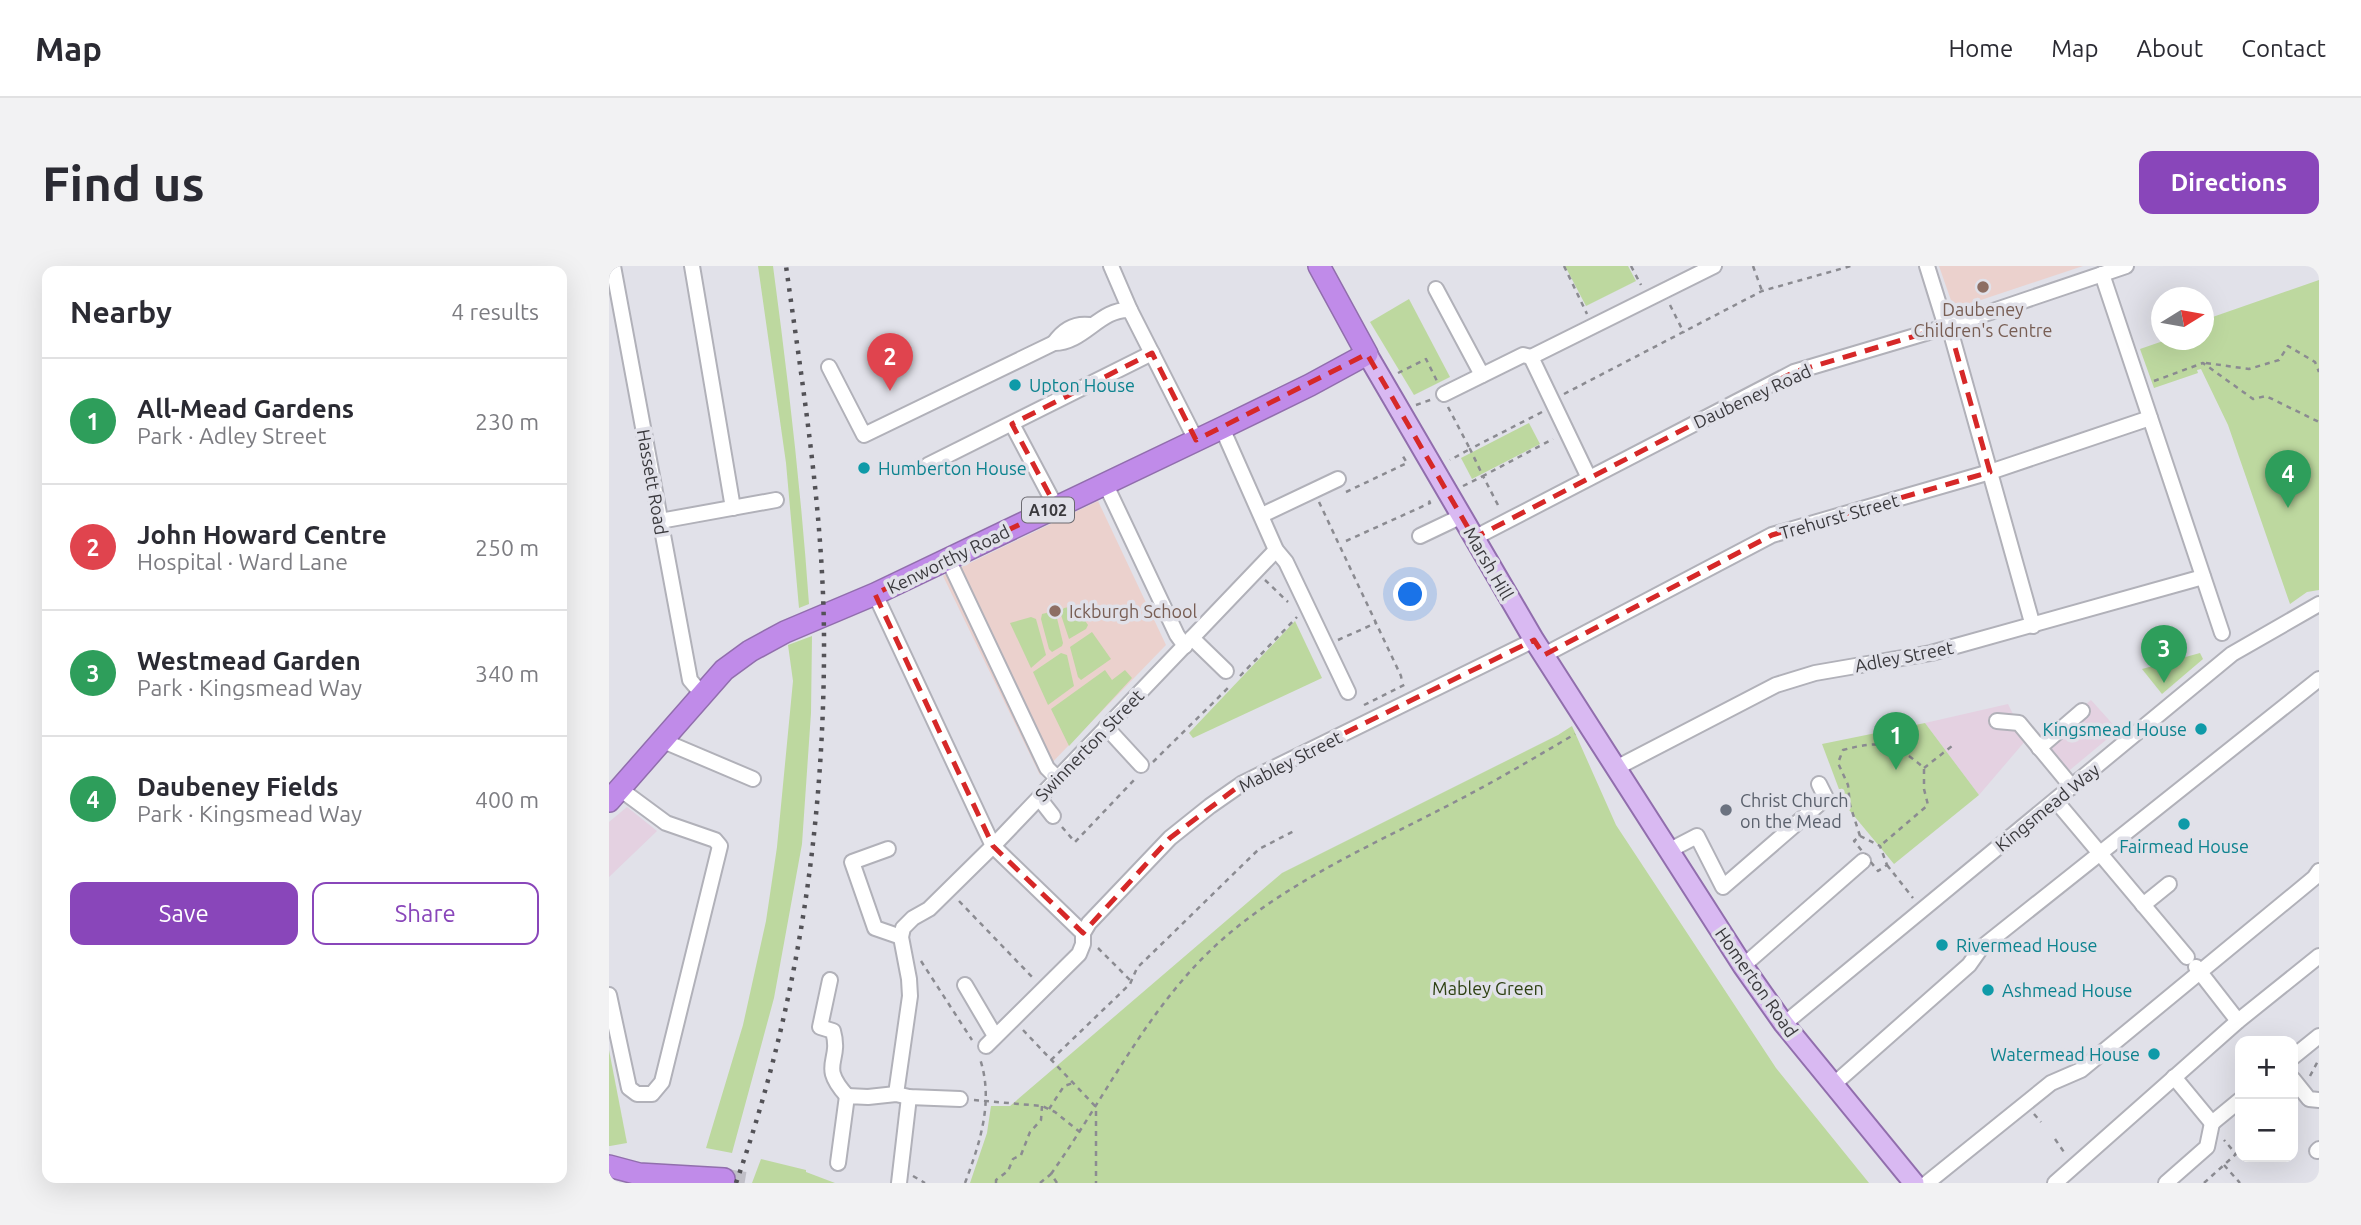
<!DOCTYPE html>
<meta charset="utf-8">
<style>
:root{--surface:#fff;--page:#f2f2f3;--text:#2b2b33;--muted:#7c7c81;--line:#e1e1e2;--accent:#8946ba}
body{margin:0;font-family:Ubuntu,sans-serif;background:var(--page);color:var(--text)}
.controls{position:absolute;right:21px;bottom:21px;display:grid;overflow:hidden;border-radius:14px;box-shadow:0 7px 28px #0002}
.controls button{width:63px;height:63px;display:grid;place-items:center;padding:0;border:0;border-bottom:2px solid var(--line);background:var(--surface);color:var(--text);font:35px sans-serif}
.compass{position:absolute;left:1542px;top:21px;width:63px;height:63px;border-radius:50%;background:var(--surface);box-shadow:0 7px 28px #0002;rotate:79deg}
.you{position:absolute;left:802px;top:329px;width:24px;height:24px;margin:-18px;border:5px solid #fff;border-radius:50%;background:#1a73e8;box-shadow:0 0 0 10px #1a73e833}
.badge{display:grid;place-items:center;width:46px;height:46px;border-radius:50%;background:var(--accent);color:#fff;font-size:23px;font-weight:700}
.pin{position:absolute;translate:-50% -58px;filter:drop-shadow(0 2px 4px #0008)}
.pin::after{content:'';position:absolute;top:37px;width:24px;height:21px;background:inherit;clip-path:polygon(0 0,100% 0,50% 100%)}
.list{margin:0;padding:0;list-style:none}
h2{display:flex;justify-content:space-between;align-items:center;height:91px;margin:0;padding:0 28px;font-size:30px}
h2 small{font-size:23px;font-weight:400;color:var(--muted)}
.list li{display:grid;grid-template-columns:46px 1fr auto;gap:21px;align-items:center;box-sizing:border-box;height:126px;padding:0 28px;border-top:2px solid var(--line)}
.list b{display:block;font-size:26px;white-space:nowrap}
.list p{margin:0;font-size:23px;white-space:nowrap;color:var(--muted)}
.list em{font-size:23px;font-style:normal;color:var(--muted)}
.actions{display:flex;gap:14px;padding:21px 28px}
.actions a{flex:1;padding:16px 0;border:2px solid var(--accent);border-radius:14px;text-align:center;font-size:24px;color:var(--accent)}
.actions .main{background:var(--accent);color:#fff}
.map{position:relative;flex:none;width:1710px;height:917px;overflow:hidden;border-radius:14px}
header{display:flex;align-items:center;gap:42px;box-sizing:border-box;height:98px;padding:0 35px;background:var(--surface);border-bottom:2px solid var(--line)}
header strong{font-size:33px}
nav{display:flex;gap:38px;margin-inline-start:auto;font-size:24px}
.intro{display:flex;align-items:center;justify-content:space-between;box-sizing:border-box;height:168px;padding:0 42px}
h1{margin:0;font-size:49px}
.button{padding:18px 32px;border-radius:14px;background:var(--accent);color:#fff;font-size:24px;font-weight:700}
main{display:flex;gap:42px;padding:0 42px}
aside{flex:1;background:var(--surface);border-radius:14px;box-shadow:0 7px 28px #0002}
.map>svg:first-child{display:block}
.commercial{fill:#e4d1e1}
.education{fill:#ebd1cd}
.green{fill:#bdd89f}
.lines{fill:none;stroke-linecap:round;stroke-linejoin:round}
.highway-tunnel{stroke:#c0bfc7;stroke-width:21;stroke-dasharray:21 10;stroke-linecap:butt}
.minor-casing{stroke:#b1b1b9;stroke-width:18}
.major-casing{stroke:#916ead;stroke-width:23}
.highway-casing{stroke:#916ead;stroke-width:24}
.path{stroke:#8b8b91;stroke-width:2.5;stroke-dasharray:5 5;stroke-linecap:butt}
.minor{stroke:#fff;stroke-width:14}
.major{stroke:#d9b9f2;stroke-width:19}
.highway{stroke:#c08be9;stroke-width:21}
.rail{stroke:#535257;stroke-width:4.5;stroke-dasharray:3.5 7;stroke-linecap:butt}
.marked{fill:none;stroke:#d62828;stroke-width:5;stroke-dasharray:14 9;stroke-linejoin:round}
.education-dot{fill:#8d6e63;stroke:#e1e1e9;stroke-width:2.5}
.culture-dot{fill:#0f9aa8;stroke:#e1e1e9;stroke-width:2.5}
.worship-dot{fill:#6b7280;stroke:#e1e1e9;stroke-width:2.5}
.labels{text-anchor:middle;dominant-baseline:central;stroke-width:7;stroke-linejoin:round;paint-order:stroke}
.shield{fill:#e1e1e9;stroke:#6c6b71;stroke-width:2}
.shield-label{font-size:16px;font-weight:bold;fill:#3a393d}
.education-label{font-size:18px;fill:#785e54;stroke:#e1e1e9}
.culture-label{font-size:18px;fill:#0d838f;stroke:#e1e1e9;text-anchor:start}
.street-label{font-size:18px;fill:#3a393d;stroke:#e1e1e9}
.worship-label{font-size:18px;fill:#5b616d;stroke:#e1e1e9;text-anchor:start}
.park-label{font-size:18px;fill:#2e4113;stroke:#e1e1e9}
</style>
<header>
<strong>Map</strong>
<nav><a>Home</a><a>Map</a><a>About</a><a>Contact</a></nav>
</header>
<div class="intro"><h1>Find us</h1><a class="button">Directions</a></div>
<main>
<aside>
<h2>Nearby<small>4 results</small></h2>
<ul class="list">
<li><span class="badge" style="background:#2e9e5b">1</span><div><b>All-Mead Gardens</b><p>Park · Adley Street</p></div><em>230 m</em></li>
<li><span class="badge" style="background:#e0444e">2</span><div><b>John Howard Centre</b><p>Hospital · Ward Lane</p></div><em>250 m</em></li>
<li><span class="badge" style="background:#2e9e5b">3</span><div><b>Westmead Garden</b><p>Park · Kingsmead Way</p></div><em>340 m</em></li>
<li><span class="badge" style="background:#2e9e5b">4</span><div><b>Daubeney Fields</b><p>Park · Kingsmead Way</p></div><em>400 m</em></li>
</ul>
<div class="actions"><a class="main">Save</a><a>Share</a></div>
</aside>
<div class="map">
<svg width="1710" height="917" viewBox="0 0 1710 917">
<rect width="100%" height="100%" fill="#e1e1e9"/>
<!-- commercial -->
<g class="commercial">
<path d="M1482,434L1509,464L1450,513L1424,482Z"/>
<path d="M1399,438L1417,474L1370,529L1316,457Z"/>
<path d="M18,541L48,565L0,611V556Z"/>
</g>
<!-- education -->
<g class="education">
<path d="M1330,0H1474L1345,43Z"/>
<path d="M489,235L557,379L431,509L334,310Z"/>
</g>
<!-- green -->
<g class="green">
<path d="M149,0H164C179,112 192,224 200,338L190,342L177,197Z"/>
<path d="M956,0H1019L1027,15L977,40Z"/>
<path d="M1710,14V324L1698,326L1681,338L1619,159L1592,103L1588,104L1589,107L1545,122L1531,83L1557,74H1594L1595,54Z"/>
<path d="M800,33L841,111L805,129L761,56Z"/>
<path d="M920,157L931,178L863,213L852,192Z"/>
<path d="M466,340L479,359L477,363L460,373L451,346L455,342Z"/>
<path d="M441,346L447,348L454,377L453,380L443,386L440,383L432,353L433,348Z"/>
<path d="M422,351L427,353L437,389L422,402L401,357Z"/>
<path d="M686,355L713,412L584,472L580,467Z"/>
<path d="M483,366L502,393L472,414L469,411L461,381Z"/>
<path d="M203,370L202,447L193,578L165,732L123,887L97,882L134,759L157,655L168,581L184,415L179,379Z"/>
<path d="M452,387L458,389L465,420L439,439L424,406Z"/>
<path d="M1591,387L1594,393L1553,428L1533,403Z"/>
<path d="M496,404L503,414L516,404L523,412L460,480L442,443Z"/>
<path d="M1316,457L1370,529L1285,598L1236,539L1213,478Z"/>
<path d="M963,460L1007,559L1167,802L1260,917H361L378,867L382,840H401L673,607L949,469Z"/>
<path d="M0,784L18,877L1,880H0Z"/>
<path d="M152,893L197,904V906L226,917H143Z"/>
</g>
<g class="lines">
<!-- highway-tunnel -->
<path class="highway-tunnel" d="M115,913L139,917"/>
<!-- minor casing -->
<g class="minor-casing">
<g id="minor">
<path d="M4,0L81,414L93,428"/>
<path d="M83,0L124,242"/>
<path d="M502,0L521,44"/>
<path d="M1318,0L1337,61"/>
<path d="M1493,8L1613,367"/>
<path d="M827,23L873,109"/>
<path d="M1340,60L1424,360"/>
<path d="M445,77C454,64 466,57 481,59"/>
<path d="M922,91L1105,0"/>
<path d="M922,91L980,212"/>
<path d="M220,101L255,169L445,77C475,77 491,42 521,44L587,174"/>
<path d="M835,128L914,89L922,91"/>
<path d="M403,158L447,241"/>
<path d="M613,162L667,284L677,296L739,426"/>
<path d="M319,199L543,87"/>
<path d="M496,217L568,369L576,380"/>
<path d="M653,249L729,213"/>
<path d="M51,255L167,234"/>
<path d="M811,270L853,250"/>
<path d="M865,272L1185,106L1340,60L1517,0"/>
<path d="M339,293L438,502L448,512"/>
<path d="M266,328L384,580L474,667L480,657L561,572L601,540L634,517L925,374"/>
<path d="M583,372L617,405"/>
<path d="M935,389L1163,269L1381,206L1541,152"/>
<path d="M1388,455L1410,457L1463,521"/>
<path d="M497,461L532,499"/>
<path d="M52,474L144,513"/>
<path d="M1430,482L1473,445"/>
<path d="M1009,501L1167,419L1206,407L1322,387L1594,311"/>
<path d="M430,532L444,550"/>
<path d="M1447,535L1578,691"/>
<path d="M279,583L243,596L266,662L292,671"/>
<path d="M1061,584L1088,570L1114,621L1217,532L1210,518"/>
<path d="M1534,639L1560,618"/>
<path d="M1134,700L1254,595"/>
<path d="M1587,701L1629,755"/>
<path d="M221,714L211,761L224,765C233,797 209,798 238,830"/>
<path d="M356,719L386,770"/>
<path d="M0,729L20,822L28,828H43L53,816L111,580L106,574L57,557L11,523"/>
<path d="M1175,758L1623,388L1710,338"/>
<path d="M377,780L470,688L474,678V667"/>
<path d="M1684,791L1710,770"/>
<path d="M1565,811L1603,857"/>
<path d="M1684,813L1700,833L1710,834"/>
<path d="M1224,819L1360,699L1372,682L1710,413"/>
<path d="M287,828L301,730L300,713L292,671L294,662L304,652L320,643L384,580L667,284"/>
<path d="M1603,857L1631,834"/>
<path d="M1708,885L1710,883"/>
<path d="M229,897L238,830L259,831L287,828L300,831L351,833"/>
<path d="M290,917L300,831"/>
<path d="M1318,917L1442,817L1472,804L1705,612L1710,605"/>
<path d="M1446,917L1629,755L1710,690"/>
<path d="M1557,917L1598,881L1603,857"/>
</g>
</g>
<!-- major casing -->
<g class="major-casing">
<path id="major" d="M758,88L925,374L1134,700L1175,758L1305,917"/>
</g>
<!-- highway casing -->
<g class="highway-casing">
<g id="highway">
<path d="M0,535L115,404L141,385L176,366L266,328L613,162L701,119L758,88L710,0"/>
<path d="M0,900L30,908L115,913"/>
</g>
</g>
<!-- path -->
<g class="path">
<path d="M955,0L978,48"/>
<path d="M1022,0L1032,19"/>
<path d="M1144,0L1153,25"/>
<path d="M1061,39L1075,67"/>
<path d="M1597,97L1640,103L1670,94L1679,80L1706,96L1710,106"/>
<path d="M789,107L817,93L828,115"/>
<path d="M1545,115L1594,97L1644,133L1657,130L1710,156"/>
<path d="M955,128L1153,25L1242,0"/>
<path d="M807,139L824,133"/>
<path d="M839,141L861,183L841,194"/>
<path d="M933,146L861,183L874,210L944,173"/>
<path d="M854,220L874,210L891,243"/>
<path d="M737,226L798,197L792,187"/>
<path d="M710,236L792,410L793,417"/>
<path d="M737,275L821,237L818,230"/>
<path d="M656,314L679,336"/>
<path d="M729,374L767,357"/>
<path d="M631,410L688,351"/>
<path d="M755,439L799,417"/>
<path d="M544,496L622,419"/>
<path d="M1315,502L1343,480"/>
<path d="M453,561L466,576L527,512"/>
<path d="M1251,570L1241,539L1239,519L1229,497L1234,484C1271,474 1285,476 1315,502V523L1319,539L1271,580"/>
<path d="M1251,570L1271,580L1278,599L1269,605L1245,575Z"/>
<path d="M1278,599L1304,632"/>
<path d="M350,635L425,713"/>
<path d="M489,682L521,714"/>
<path d="M312,695L363,774"/>
<path d="M414,764L487,841V917"/>
<path d="M442,794L521,718L528,702L650,583L687,564"/>
<path d="M1701,810L1710,793"/>
<path d="M365,834L433,840L446,846L472,867"/>
<path d="M440,843L455,820L464,817"/>
<path d="M1425,848L1432,856"/>
<path d="M1446,873L1457,889"/>
<path d="M1615,899L1631,917"/>
<path d="M442,908C491,839 529,761 587,699C653,628 747,587 832,543C878,520 922,494 966,468"/>
<path d="M304,910L316,917"/>
<path d="M356,917C371,877 385,835 371,793"/>
<path d="M387,917V914L399,905L404,893L412,889L421,866L432,854L433,840"/>
<path d="M431,917L442,908L448,917"/>
<path d="M1595,917L1627,888L1615,874"/>
</g>
<!-- minor -->
<use href="#minor" class="minor"/>
<!-- major -->
<use href="#major" class="major"/>
<!-- highway -->
<use href="#highway" class="highway"/>
<!-- rail -->
<path class="rail" d="M127,917C189,741 216,555 215,369C214,246 194,122 177,0"/>
</g>
<!-- marked area -->
<path class="marked" d="M1340,60L1381,206L1163,269L935,389L925,374L634,517L561,572L474,667L384,580L266,328L447,241L403,158L543,87L587,174L758,88L865,272L1185,106Z"/>
<!-- markers -->
<g class="education-dot">
<circle cx="1374" cy="21" r="7"/>
<circle cx="446" cy="345" r="7"/>
</g>
<g class="culture-dot">
<circle cx="406" cy="119" r="7"/>
<circle cx="255" cy="202" r="7"/>
<circle cx="1592" cy="463" r="7"/>
<circle cx="1575" cy="558" r="7"/>
<circle cx="1333" cy="679" r="7"/>
<circle cx="1379" cy="724" r="7"/>
<circle cx="1545" cy="788" r="7"/>
</g>
<circle class="worship-dot" cx="1117" cy="544" r="7"/>
<g class="labels">
<!-- shield labels -->
<rect class="shield" x="413" y="231.5" width="52" height="25" rx="5"/>
<g class="shield-label">
<text x="439" y="244">A102</text>
</g>
<!-- education labels -->
<g class="education-label">
<text x="1374" y="43">Daubeney<tspan x="1374" dy="21">Children's Centre</tspan></text>
<text x="460" y="345" text-anchor="start">Ickburgh School</text>
</g>
<!-- culture labels -->
<g class="culture-label">
<text x="420" y="119">Upton House</text>
<text x="269" y="202">Humberton House</text>
<text x="1578" y="463" text-anchor="end">Kingsmead House</text>
<text x="1575" y="580" text-anchor="middle">Fairmead House</text>
<text x="1347" y="679">Rivermead House</text>
<text x="1393" y="724">Ashmead House</text>
<text x="1531" y="788" text-anchor="end">Watermead House</text>
</g>
<!-- street labels -->
<g class="street-label">
<text transform="translate(1143 130) rotate(-25)">Daubeney Road</text>
<text transform="translate(44 216) rotate(80)">Hassett Road</text>
<text transform="translate(1230 250) rotate(-16)">Trehurst Street</text>
<text transform="translate(339 293) rotate(-26)">Kenworthy Road</text>
<text transform="translate(880 297) rotate(60)">Marsh Hill</text>
<text transform="translate(1295 390) rotate(-11)">Adley Street</text>
<text transform="translate(480 479) rotate(-46)">Swinnerton Street</text>
<text transform="translate(681 495) rotate(-27)">Mabley Street</text>
<text transform="translate(1438 541) rotate(-39)">Kingsmead Way</text>
<text transform="translate(1148 716) rotate(55)">Homerton Road</text>
</g>
<!-- worship labels -->
<g class="worship-label">
<text x="1131" y="534">Christ Church<tspan x="1131" dy="21">on the Mead</tspan></text>
</g>
<!-- park labels -->
<g class="park-label">
<text x="879" y="722">Mabley Green</text>
</g>
</g>
</svg>
<div class="controls">
<button>+</button>
<button>−</button>
</div>
<svg class="compass" viewBox="-18 -18 36 36"><path d="M0-13l5 13h-10z" fill="#e53935"/><path d="M0 13l5-13h-10z" fill="#7c7c81"/></svg>
<div class="you"></div>
<div class="pin badge" style="left:1287px;top:504px;background:#2e9e5b">1</div>
<div class="pin badge" style="left:281px;top:125px;background:#e0444e">2</div>
<div class="pin badge" style="left:1555px;top:417px;background:#2e9e5b">3</div>
<div class="pin badge" style="left:1679px;top:242px;background:#2e9e5b">4</div>
</div>
</main>
